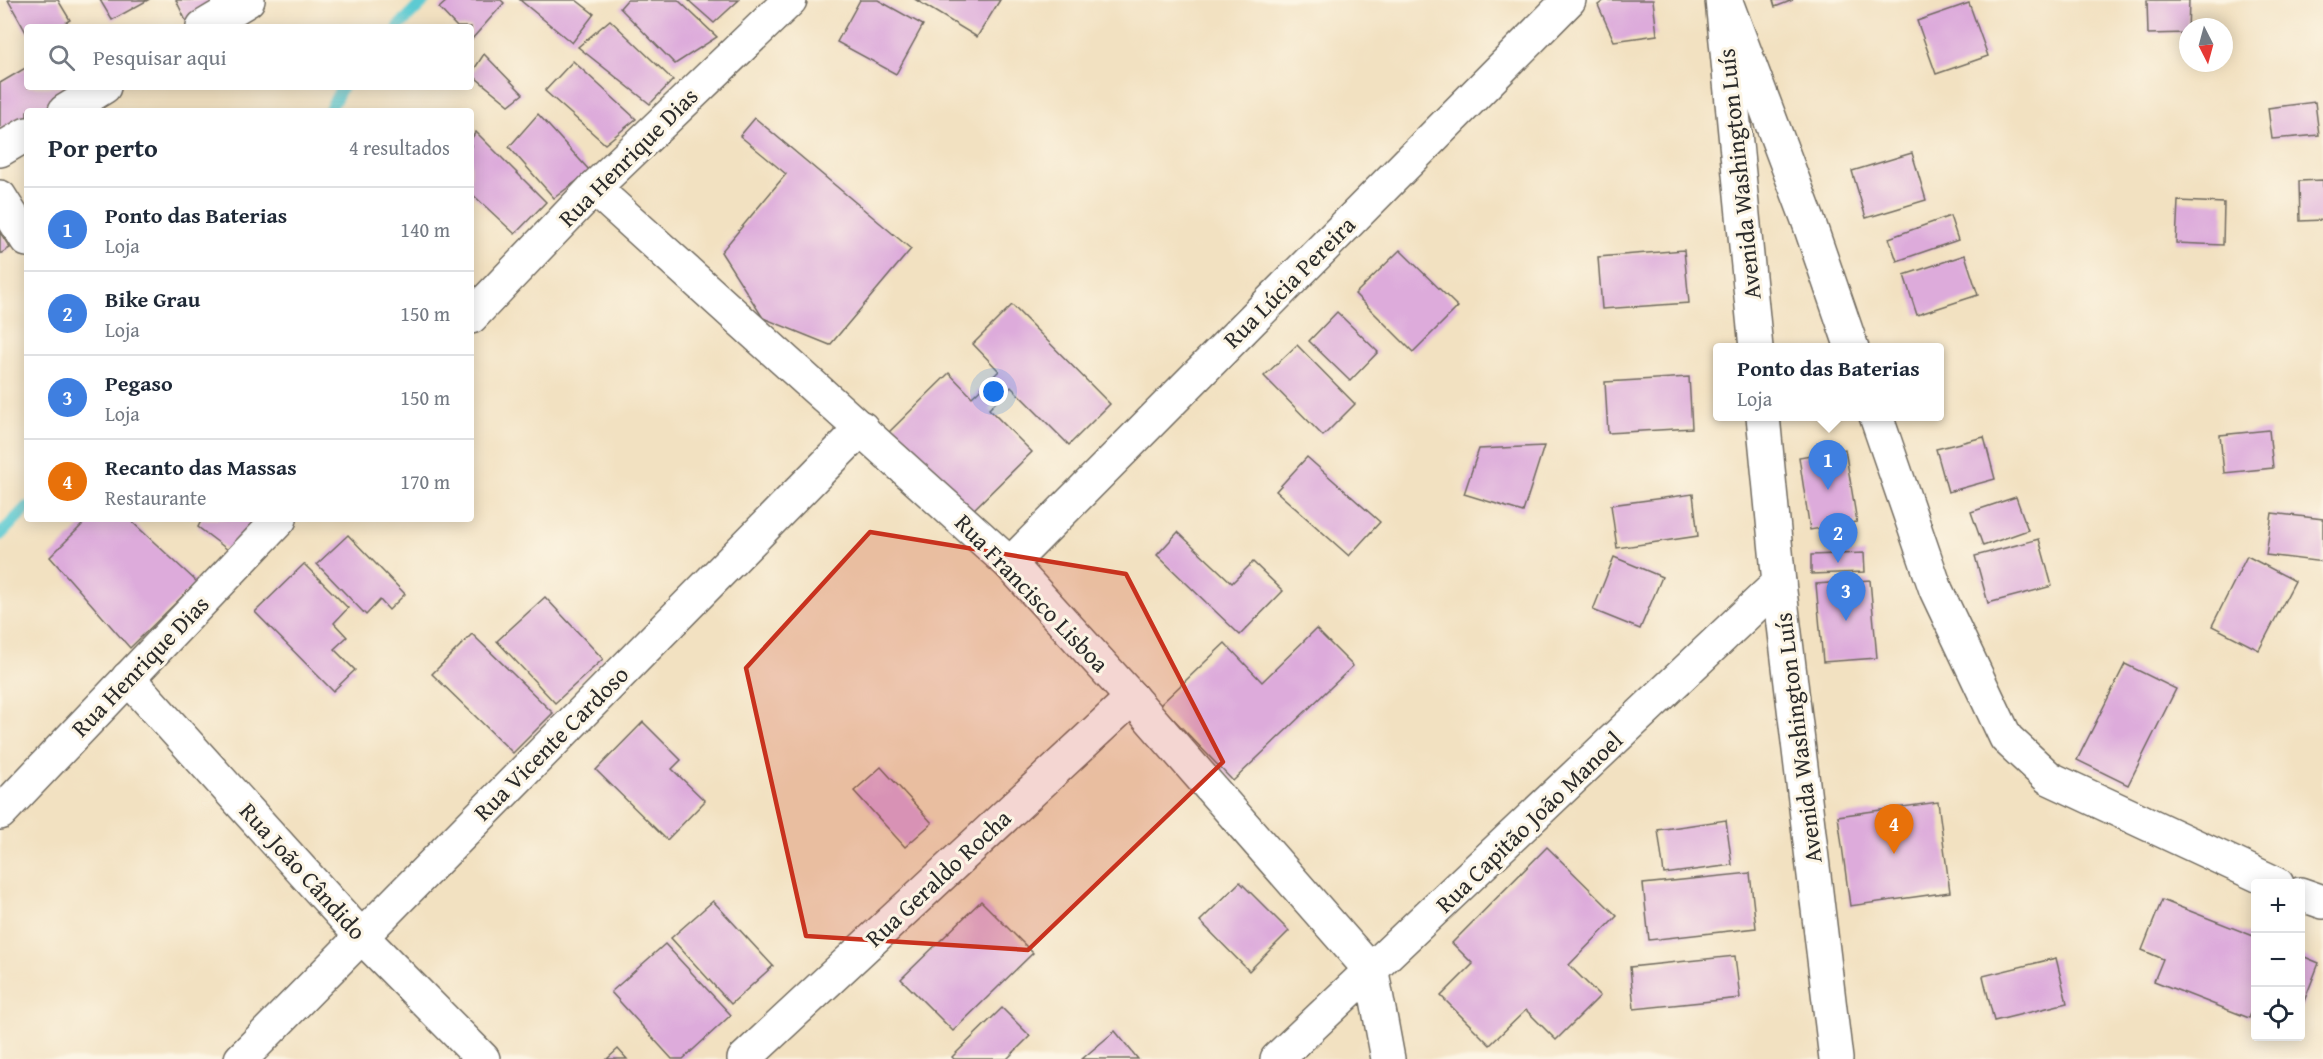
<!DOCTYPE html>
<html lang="pt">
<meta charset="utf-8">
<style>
:root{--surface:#fff;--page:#f6f6f7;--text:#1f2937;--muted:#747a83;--line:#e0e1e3;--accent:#0b8043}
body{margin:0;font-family:"Gentium Book Plus",serif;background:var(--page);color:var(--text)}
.controls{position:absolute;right:18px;bottom:18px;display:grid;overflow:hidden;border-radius:6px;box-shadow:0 3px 15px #0003}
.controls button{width:54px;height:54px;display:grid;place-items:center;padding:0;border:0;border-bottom:2px solid var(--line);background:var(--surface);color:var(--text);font:30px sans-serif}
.compass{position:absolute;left:2179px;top:18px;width:54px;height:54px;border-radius:50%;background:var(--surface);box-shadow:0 3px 15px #0003;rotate:174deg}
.you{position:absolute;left:994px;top:392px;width:21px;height:21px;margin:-15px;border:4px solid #fff;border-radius:50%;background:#1a73e8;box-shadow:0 0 0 9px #1a73e833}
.badge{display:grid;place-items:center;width:39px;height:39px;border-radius:50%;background:var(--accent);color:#fff;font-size:20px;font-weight:700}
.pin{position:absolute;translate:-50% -50px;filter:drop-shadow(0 2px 3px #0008)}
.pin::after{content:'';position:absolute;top:32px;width:21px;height:18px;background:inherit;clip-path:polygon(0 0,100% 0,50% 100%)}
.popup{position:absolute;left:1713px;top:343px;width:231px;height:78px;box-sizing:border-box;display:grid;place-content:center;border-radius:6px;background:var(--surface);filter:drop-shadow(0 2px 4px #0005);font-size:20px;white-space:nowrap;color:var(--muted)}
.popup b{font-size:22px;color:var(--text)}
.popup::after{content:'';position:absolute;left:50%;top:100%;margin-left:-12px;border:12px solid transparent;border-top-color:var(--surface)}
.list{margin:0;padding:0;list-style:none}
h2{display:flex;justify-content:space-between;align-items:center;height:78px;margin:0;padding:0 24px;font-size:26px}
h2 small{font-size:20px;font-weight:400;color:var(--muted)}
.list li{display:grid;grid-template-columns:39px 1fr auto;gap:18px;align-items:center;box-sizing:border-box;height:84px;padding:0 24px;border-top:2px solid var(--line)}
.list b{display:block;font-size:22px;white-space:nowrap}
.list p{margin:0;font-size:20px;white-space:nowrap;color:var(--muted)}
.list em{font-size:20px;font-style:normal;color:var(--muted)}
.icon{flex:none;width:33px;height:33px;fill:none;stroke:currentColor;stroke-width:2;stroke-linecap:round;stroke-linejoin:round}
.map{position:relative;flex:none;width:2323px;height:1059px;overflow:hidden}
.search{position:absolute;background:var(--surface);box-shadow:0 3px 15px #0003;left:24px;top:24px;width:450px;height:66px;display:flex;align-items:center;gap:15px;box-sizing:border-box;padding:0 21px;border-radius:6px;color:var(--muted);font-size:22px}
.panel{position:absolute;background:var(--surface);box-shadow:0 3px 15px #0003;left:24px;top:108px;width:450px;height:414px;border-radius:6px}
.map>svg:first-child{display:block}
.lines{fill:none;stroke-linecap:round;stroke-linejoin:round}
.stream{stroke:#5dcad2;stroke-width:12}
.building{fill:#ddabdb}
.street-casing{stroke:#716b60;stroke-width:36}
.secondary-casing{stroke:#716b60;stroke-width:36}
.street{stroke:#fff;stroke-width:33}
.secondary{stroke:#fff;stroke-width:33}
.marked{fill:#c8321e;fill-opacity:0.2;stroke:#c8321e;stroke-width:4.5;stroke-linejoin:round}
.labels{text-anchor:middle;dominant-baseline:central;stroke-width:6;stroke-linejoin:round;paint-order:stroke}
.street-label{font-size:24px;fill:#2b2b2b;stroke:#fcf5e5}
</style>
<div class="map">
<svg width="2323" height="1059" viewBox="0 0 2323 1059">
<rect width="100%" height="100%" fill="#fcf5e5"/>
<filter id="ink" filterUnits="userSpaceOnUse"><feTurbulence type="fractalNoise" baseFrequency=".0167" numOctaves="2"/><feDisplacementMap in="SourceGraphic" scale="12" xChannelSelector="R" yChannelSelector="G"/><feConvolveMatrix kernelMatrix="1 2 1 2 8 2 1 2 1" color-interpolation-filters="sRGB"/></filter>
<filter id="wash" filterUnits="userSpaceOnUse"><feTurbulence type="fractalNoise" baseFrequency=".008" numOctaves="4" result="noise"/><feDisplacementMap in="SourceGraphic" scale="24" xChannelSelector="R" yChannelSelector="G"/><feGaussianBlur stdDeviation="1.35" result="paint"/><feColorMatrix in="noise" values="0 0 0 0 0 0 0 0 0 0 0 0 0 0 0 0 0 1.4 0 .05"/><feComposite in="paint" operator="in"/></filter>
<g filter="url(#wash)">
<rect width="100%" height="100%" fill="#f2e1c1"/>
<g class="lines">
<!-- stream -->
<g class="stream">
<path d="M398,27L425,0"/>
<path d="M329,111L342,87"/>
<path d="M0,535L27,507"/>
</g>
</g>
<g id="blocks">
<!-- building -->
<g class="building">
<path d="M8,0H58L70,20L58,27H27V34Z"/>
<path d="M100,0H148L112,20Z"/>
<path d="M176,0H227L186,21Z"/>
<path d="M448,0H501L504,3L471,40V27H457L439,8Z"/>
<path d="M520,0H576L594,14L572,43Z"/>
<path d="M627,0H678L717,37L675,64L620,8Z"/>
<path d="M688,0H739L714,23Z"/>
<path d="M860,0H878L923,25L896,74L837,42Z"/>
<path d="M916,0H1000L977,37Z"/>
<path d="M1605,0H1653L1657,35L1614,41L1598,5Z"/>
<path d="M1773,0H1793L1775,7Z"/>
<path d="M2147,0H2189L2188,33L2148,34Z"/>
<path d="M1969,3L1988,56L1936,74L1917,21Z"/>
<path d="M610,20L673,80L650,104L578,47Z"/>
<path d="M484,54L523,94L509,105L471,74Z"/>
<path d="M573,61L636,119L605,144L545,91Z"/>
<path d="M27,67V87H89L56,111H27V128L7,140L0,130V83Z"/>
<path d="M2315,102L2319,135L2272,139L2268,108Z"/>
<path d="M538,114L590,171L554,198L509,147Z"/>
<path d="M755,118L911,249L830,345L763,318L721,252L786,174L740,136Z"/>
<path d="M476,132L546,202L515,234L471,193V139Z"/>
<path d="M1912,153L1926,200L1866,218L1852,171Z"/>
<path d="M2323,180V220L2300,221L2299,181Z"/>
<path d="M2178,201L2224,203L2223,245L2176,243Z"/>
<path d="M1950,216L1958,240L1897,261L1889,238Z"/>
<path d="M0,232L10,248L0,254Z"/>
<path d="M1400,250L1458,307L1413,352L1355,294Z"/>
<path d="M1684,250L1689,303L1602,309L1598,257Z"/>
<path d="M1965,255L1978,295L1917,315L1904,275Z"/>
<path d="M1012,305L1110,404L1069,445L1011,387L989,409L1032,452L966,517L885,436L949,373L972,397L999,371L973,344Z"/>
<path d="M1337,312L1378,352L1350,381L1309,341Z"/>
<path d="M1297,345L1355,404L1323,436L1264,376Z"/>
<path d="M1689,377L1692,428L1608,433L1605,382Z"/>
<path d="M2269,430L2273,468L2224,473L2220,435Z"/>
<path d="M1984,437L1995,479L1948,492L1936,449Z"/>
<path d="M1544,446L1523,512L1464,494L1479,449Z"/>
<path d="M1845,449L1857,522L1810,530L1799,457Z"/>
<path d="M1307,457L1380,522L1349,556L1276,491Z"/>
<path d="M1693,494L1698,536L1617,548L1611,505Z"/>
<path d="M2016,497L2028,530L1983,546L1971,512Z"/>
<path d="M2272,513L2323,519V562L2266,555Z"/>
<path d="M88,519H129L197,582L130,648L50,557Z"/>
<path d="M202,519H259L232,553L198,527Z"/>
<path d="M1178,532L1232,583L1253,562L1283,591L1240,635L1157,555Z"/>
<path d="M348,535L405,594L389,610L380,600L366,615L317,564Z"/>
<path d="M2039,539L2052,586L1988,603L1975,556Z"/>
<path d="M1864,553L1865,572L1811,574V555Z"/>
<path d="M2247,556L2295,581L2259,650L2212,626Z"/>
<path d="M1614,557L1662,577L1640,629L1593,610Z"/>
<path d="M304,564L348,608L334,623L347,637L334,649L355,670L333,691L255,612Z"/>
<path d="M1870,580L1877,658L1823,662L1816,584Z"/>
<path d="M545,597L603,659L555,703L497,641Z"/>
<path d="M1316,629L1353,666L1233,781L1160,705L1225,643L1262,682Z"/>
<path d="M472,634L553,713L513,753L432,674Z"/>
<path d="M2125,664L2176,689L2128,785L2077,760Z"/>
<path d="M643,722L681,760L672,769L705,801L667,840L596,770Z"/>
<path d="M881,767L932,823L905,847L854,791Z"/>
<path d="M1938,802L1950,892L1850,906L1838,816Z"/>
<path d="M1726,820L1732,865L1664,874L1658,830Z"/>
<path d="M1547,847L1617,916L1569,965L1600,996L1556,1040L1526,1010L1490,1045L1441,996L1473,964L1452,943Z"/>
<path d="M1750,873L1756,928L1649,940L1643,884Z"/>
<path d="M1240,882L1289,931L1249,971L1200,921Z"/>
<path d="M2162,900L2256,937V1002L2249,1018L2154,981L2163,959L2142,950Z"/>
<path d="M713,901L773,966L731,1004L671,938Z"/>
<path d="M981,901L1033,953L953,1031L901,979Z"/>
<path d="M665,944L731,1015L683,1059H672L611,992Z"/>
<path d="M2300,955L2319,963L2301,1009H2300Z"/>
<path d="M1735,956L1740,998L1634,1009L1630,967Z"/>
<path d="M2056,958L2067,1003L1994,1021L1983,976Z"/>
<path d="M1002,1008L1030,1036L1007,1059H954L952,1057Z"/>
<path d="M1115,1031L1138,1059H1082Z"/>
<path d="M618,1049L627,1059H607Z"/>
</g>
</g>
</g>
<g filter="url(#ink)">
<use href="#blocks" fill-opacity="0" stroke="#716b60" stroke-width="1.5"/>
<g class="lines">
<!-- street casing -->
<g class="street-casing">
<g id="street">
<path d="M1728,7L1808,220L1852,348"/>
<path d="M203,27L248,0"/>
<path d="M65,111L104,87"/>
<path d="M0,150L27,134"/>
<path d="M594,188L1010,564L1132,698L1372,972L1388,1059"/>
<path d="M0,197L27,240"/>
<path d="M471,317L594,188L790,0"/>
<path d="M1876,416L1936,590L2006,738L2049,778L2277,884"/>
<path d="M1010,564L1569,0"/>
<path d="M128,678L361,936L483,1059"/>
<path d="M0,813L280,519"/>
<path d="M2300,894L2323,902"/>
<path d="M241,1059L862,428"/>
<path d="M744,1059L1132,698"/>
</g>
</g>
<!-- secondary casing -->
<g class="secondary-casing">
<g id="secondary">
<path d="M1722,0L1756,348"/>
<path d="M1763,416L1779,583L1836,1059"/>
<path d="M1277,1059L1779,583"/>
</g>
</g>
<!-- street -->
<use href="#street" class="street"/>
<!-- secondary -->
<use href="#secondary" class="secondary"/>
</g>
</g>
<!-- marked area -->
<path class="marked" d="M870,532L1126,574L1223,762L1028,950L806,936L746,668Z"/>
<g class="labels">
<!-- street labels -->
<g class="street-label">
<text transform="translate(628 157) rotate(-45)">Rua Henrique Dias</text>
<text transform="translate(1739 174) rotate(-96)">Avenida Washington Luís</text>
<text transform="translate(1289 282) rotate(-45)">Rua Lúcia Pereira</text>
<text transform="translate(1032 593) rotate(46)">Rua Francisco Lisboa</text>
<text transform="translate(140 666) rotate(-46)">Rua Henrique Dias</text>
<text transform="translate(1798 738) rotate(-97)">Avenida Washington Luís</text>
<text transform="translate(551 743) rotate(-45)">Rua Vicente Cardoso</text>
<text transform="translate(1529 822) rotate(-44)">Rua Capitão João Manoel</text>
<text transform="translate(303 871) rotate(48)">Rua João Cândido</text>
<text transform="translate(938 878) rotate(-43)">Rua Geraldo Rocha</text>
</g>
</g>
</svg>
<div class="controls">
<button>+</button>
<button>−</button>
<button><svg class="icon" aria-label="locate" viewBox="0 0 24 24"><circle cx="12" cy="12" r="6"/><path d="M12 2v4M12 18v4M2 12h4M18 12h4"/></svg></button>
</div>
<svg class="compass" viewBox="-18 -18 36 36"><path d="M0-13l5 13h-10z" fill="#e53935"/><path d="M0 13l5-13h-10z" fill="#747a83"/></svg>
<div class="you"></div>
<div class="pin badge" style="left:1828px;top:490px;background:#3f7fe0">1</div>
<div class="popup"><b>Ponto das Baterias</b>Loja</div>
<div class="pin badge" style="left:1838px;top:563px;background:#3f7fe0">2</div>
<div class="pin badge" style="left:1846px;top:621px;background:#3f7fe0">3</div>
<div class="pin badge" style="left:1894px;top:854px;background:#e8710a">4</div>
<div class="search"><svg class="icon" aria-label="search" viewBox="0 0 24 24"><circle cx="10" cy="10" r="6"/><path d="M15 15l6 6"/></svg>Pesquisar aqui</div>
<section class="panel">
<h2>Por perto<small>4 resultados</small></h2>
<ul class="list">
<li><span class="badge" style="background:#3f7fe0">1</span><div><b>Ponto das Baterias</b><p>Loja</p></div><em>140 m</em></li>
<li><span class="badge" style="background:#3f7fe0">2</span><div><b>Bike Grau</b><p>Loja</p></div><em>150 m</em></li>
<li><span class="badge" style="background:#3f7fe0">3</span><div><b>Pegaso</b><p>Loja</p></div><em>150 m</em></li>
<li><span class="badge" style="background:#e8710a">4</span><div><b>Recanto das Massas</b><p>Restaurante</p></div><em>170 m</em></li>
</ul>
</section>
</div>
